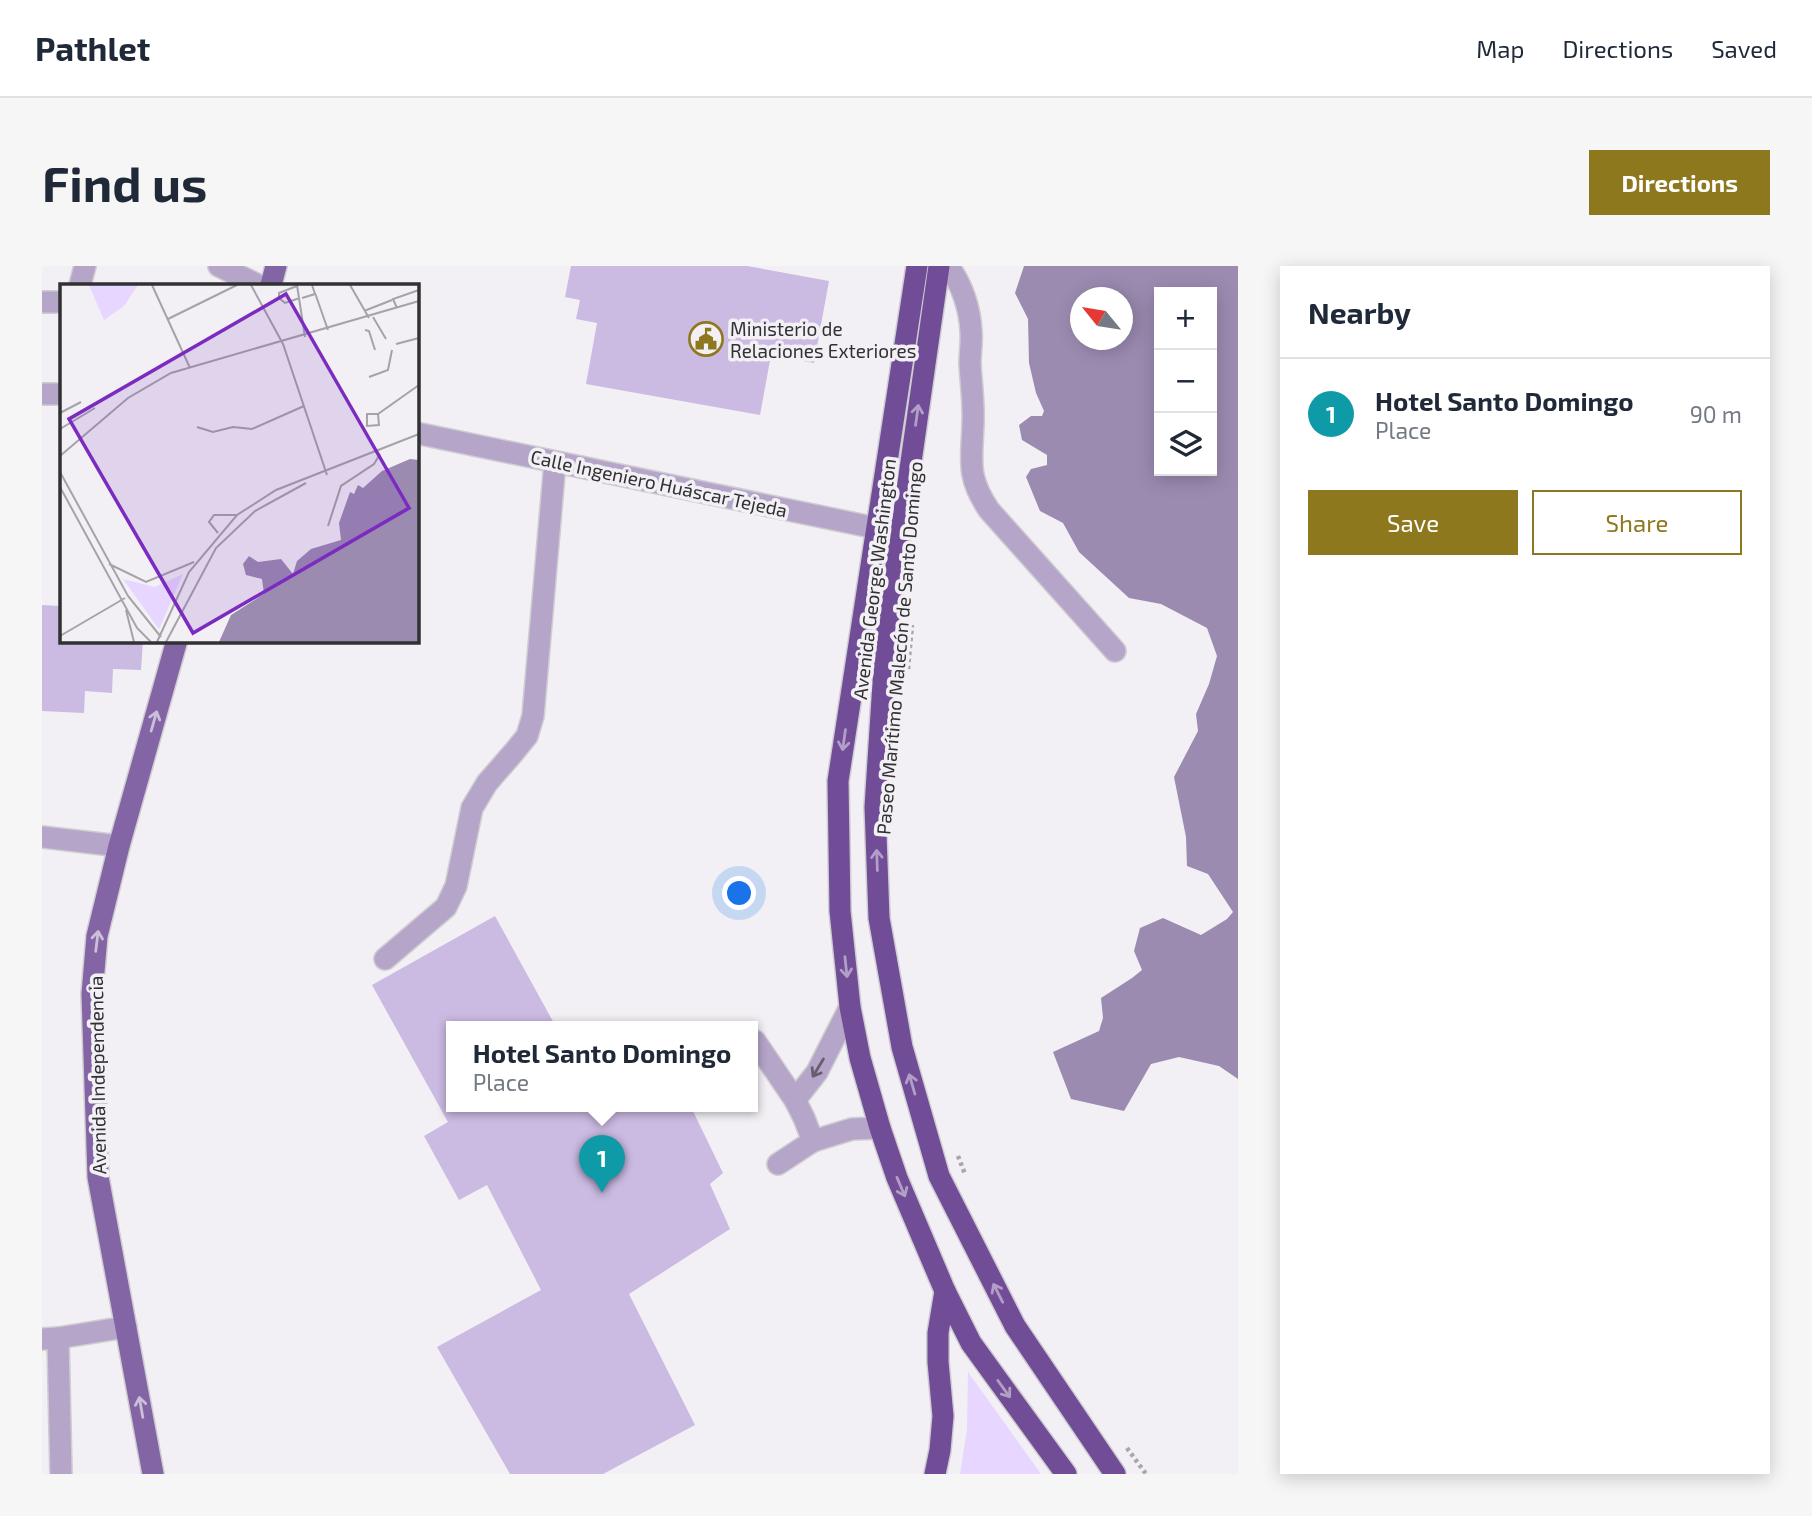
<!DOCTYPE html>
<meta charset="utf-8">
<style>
:root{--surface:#fff;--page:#f6f6f7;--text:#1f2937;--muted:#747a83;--line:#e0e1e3;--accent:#8e781d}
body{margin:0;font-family:"Exo 2",sans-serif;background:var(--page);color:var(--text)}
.controls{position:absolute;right:21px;top:21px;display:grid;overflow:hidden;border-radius:0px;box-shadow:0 4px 18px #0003}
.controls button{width:63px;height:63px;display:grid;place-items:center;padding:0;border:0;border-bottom:2px solid var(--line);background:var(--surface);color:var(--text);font:35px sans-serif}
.compass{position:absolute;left:1028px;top:21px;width:63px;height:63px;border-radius:50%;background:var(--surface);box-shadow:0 4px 18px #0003;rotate:300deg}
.you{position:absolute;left:698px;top:628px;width:24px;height:24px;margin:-18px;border:5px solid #fff;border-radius:50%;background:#1a73e8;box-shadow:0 0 0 10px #1a73e833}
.badge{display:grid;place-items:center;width:46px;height:46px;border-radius:50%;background:var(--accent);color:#fff;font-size:23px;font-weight:700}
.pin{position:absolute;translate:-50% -58px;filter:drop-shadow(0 2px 4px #0008)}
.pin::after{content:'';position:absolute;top:37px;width:24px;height:21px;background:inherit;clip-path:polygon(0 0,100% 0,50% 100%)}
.popup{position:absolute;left:404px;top:755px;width:312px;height:91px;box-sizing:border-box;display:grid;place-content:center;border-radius:0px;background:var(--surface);filter:drop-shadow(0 2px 5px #0005);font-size:23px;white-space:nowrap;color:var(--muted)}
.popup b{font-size:26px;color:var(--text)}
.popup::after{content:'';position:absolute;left:50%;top:100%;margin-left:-14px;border:14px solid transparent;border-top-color:var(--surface)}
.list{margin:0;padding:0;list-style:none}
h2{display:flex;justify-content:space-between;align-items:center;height:91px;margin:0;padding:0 28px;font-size:30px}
h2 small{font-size:23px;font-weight:400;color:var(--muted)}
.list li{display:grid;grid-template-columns:46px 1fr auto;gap:21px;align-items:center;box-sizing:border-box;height:112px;padding:0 28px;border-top:2px solid var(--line)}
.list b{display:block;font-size:26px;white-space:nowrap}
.list p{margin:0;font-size:23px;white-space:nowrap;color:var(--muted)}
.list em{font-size:23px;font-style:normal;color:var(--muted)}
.actions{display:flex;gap:14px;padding:21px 28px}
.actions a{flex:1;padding:16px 0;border:2px solid var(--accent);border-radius:0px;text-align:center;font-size:24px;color:var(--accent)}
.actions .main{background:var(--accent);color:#fff}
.icon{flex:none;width:38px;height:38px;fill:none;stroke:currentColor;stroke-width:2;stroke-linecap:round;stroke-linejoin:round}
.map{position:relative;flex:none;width:1196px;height:1208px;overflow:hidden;border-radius:0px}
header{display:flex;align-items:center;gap:42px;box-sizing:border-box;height:98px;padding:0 35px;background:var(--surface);border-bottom:2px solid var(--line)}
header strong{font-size:33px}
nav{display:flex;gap:38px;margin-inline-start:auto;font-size:24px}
.intro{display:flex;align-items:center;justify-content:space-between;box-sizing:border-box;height:168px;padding:0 42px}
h1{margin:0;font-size:49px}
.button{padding:18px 32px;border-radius:0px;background:var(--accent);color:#fff;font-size:24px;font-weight:700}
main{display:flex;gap:42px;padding:0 42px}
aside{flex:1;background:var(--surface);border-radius:0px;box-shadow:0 4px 18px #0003}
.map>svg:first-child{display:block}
.green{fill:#e7d6ff}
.water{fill:#9b8bb1;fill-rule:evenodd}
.building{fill:#cbbae2}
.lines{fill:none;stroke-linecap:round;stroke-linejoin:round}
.minor-casing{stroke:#cfcdd2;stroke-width:24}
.major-casing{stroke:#cfcdd2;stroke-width:24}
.highway-casing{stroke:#cfcdd2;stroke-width:24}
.path{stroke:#a8a6aa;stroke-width:4.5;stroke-dasharray:3.5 3.5;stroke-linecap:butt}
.minor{stroke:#b5a5c9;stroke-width:21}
.major{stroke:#8365a5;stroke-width:21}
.highway{stroke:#714d97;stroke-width:21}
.oneway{stroke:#b29ec6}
.oneway2{stroke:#cbbfd9}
.oneway3{stroke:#665f6e}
.labels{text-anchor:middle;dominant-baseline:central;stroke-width:7;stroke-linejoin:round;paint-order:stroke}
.poi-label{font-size:19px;fill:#313032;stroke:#f2f0f5;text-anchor:start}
.street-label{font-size:19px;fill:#313032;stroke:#f2f0f5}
.inset-road{fill:none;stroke:#a5a3a7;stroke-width:2}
.view{fill:#7b2cbf;fill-opacity:0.15;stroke:#7b2cbf;stroke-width:3.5}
.inset-edge{fill:none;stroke:#313032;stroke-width:3.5}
</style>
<header>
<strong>Pathlet</strong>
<nav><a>Map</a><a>Directions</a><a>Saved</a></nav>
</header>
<div class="intro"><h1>Find us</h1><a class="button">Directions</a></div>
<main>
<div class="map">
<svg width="1196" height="1208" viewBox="0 0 1196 1208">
<rect width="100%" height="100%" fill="#f2f0f5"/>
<!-- green -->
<path class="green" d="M926,1106L999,1208H918L925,1163Z"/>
<!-- water -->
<path class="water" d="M982,0H1196V813L1177,800L1137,791L1109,798L1082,845L1029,833L1011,786L1057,765L1061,752L1059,732L1090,712L1100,704L1092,685L1098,662L1121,652L1159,669L1185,653L1191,646L1166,608L1145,600L1144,571L1132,511L1156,465L1154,448L1167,418L1175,390L1165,362L1119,338L1087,332L1037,286L1021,257L998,245L984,211L989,203L1005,199V189L980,174L977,159L989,150H1000L1002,145L994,127L987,97L986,53L973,27ZM1117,26H1170V205H1117ZM1038,32H1080V74H1038Z"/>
<!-- building -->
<g class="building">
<path d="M529,0H705L787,15L772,97L729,89L718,149L544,118L555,57L534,53L538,34L523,31Z"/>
<path d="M0,339L19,340V374H101L99,404L71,403L70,427L43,425L42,447L0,445Z"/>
<path d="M453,650L514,761H410V841H649L681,907L668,918L688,963L587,1028L653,1159L561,1208H468L395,1081L499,1024L445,919L417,934L382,870L406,856L330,719Z"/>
</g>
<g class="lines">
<!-- minor casing -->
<g class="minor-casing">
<g id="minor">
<path d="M177,0L216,19"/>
<path d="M906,0C920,18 928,43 929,65C930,76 928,87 928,98C929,117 932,137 931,157C930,195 924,210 947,244L1073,385"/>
<path d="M38,19L43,0"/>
<path d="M0,36H19"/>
<path d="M0,128H19"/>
<path d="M374,167L834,262L860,265"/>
<path d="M0,571L77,580"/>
<path d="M343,693L404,641L414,620L430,542L445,517L472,486L485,470L491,450L513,196"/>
<path d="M808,741L775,806L753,834L762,852L771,875L810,863L838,862"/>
<path d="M713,775L753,834"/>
<path d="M736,898L771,875"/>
<path d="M16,1072L19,1208"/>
<path d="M0,1073L16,1072L84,1061"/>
</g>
</g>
<!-- major casing -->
<g class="major-casing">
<g id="major">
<path d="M229,19L234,0"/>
<path d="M111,1208L56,911L50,728L55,670L77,580L135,374"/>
</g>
</g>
<!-- highway casing -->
<g class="highway-casing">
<g id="highway">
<path d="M875,0L796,515L798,645L808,741L818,792L838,862L855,912L903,1025L929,1077L1024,1208"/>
<path d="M897,0L844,371L833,541L837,652L860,781L897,910L973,1060L1073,1208"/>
<path d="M893,1208L898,1184L901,1150L896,1096V1067L903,1025"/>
</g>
</g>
<!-- path -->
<g class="path">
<path d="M866,403L870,359"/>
<path d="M916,890L923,908"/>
<path d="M1085,1182L1104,1208"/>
</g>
<!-- minor -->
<use href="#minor" class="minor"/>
<!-- major -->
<use href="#major" class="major"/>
<!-- highway -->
<use href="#highway" class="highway"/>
</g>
<!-- one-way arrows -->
<defs><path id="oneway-shaft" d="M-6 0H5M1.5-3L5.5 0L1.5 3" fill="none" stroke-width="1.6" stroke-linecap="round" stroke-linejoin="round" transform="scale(1.75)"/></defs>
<g class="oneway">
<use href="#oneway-shaft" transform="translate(875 149) rotate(-82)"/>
<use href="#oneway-shaft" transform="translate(802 474) rotate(98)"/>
<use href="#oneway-shaft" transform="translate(835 594) rotate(-92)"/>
<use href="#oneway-shaft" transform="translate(804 701) rotate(84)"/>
<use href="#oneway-shaft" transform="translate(870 818) rotate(-106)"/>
<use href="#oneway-shaft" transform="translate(859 921) rotate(67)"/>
<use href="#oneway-shaft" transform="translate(956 1027) rotate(-117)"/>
<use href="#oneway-shaft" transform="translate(962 1123) rotate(54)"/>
</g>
<g class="oneway2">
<use href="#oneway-shaft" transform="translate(112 455) rotate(-74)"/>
<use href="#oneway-shaft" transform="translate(55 675) rotate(-83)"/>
<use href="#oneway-shaft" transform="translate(99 1141) rotate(-100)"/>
</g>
<use class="oneway3" href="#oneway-shaft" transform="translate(776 802) rotate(121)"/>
<!-- icons -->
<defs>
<g id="civic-ring" transform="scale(1.75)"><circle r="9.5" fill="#f2f0f5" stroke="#8e781d" stroke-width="1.5"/><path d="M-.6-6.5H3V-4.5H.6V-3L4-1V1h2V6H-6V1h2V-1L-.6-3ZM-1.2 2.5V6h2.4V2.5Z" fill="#8e781d"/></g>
</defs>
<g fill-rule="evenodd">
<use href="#civic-ring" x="664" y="73"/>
</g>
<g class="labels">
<!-- poi labels -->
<g class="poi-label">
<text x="688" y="62">Ministerio de<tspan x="688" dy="22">Relaciones Exteriores</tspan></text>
</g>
<!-- street labels -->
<g class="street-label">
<text transform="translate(617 217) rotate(12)">Calle Ingeniero Huáscar Tejeda</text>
<text transform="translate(832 313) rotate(-83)">Avenida George Washington</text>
<text transform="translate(857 382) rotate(-85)">Paseo Marítimo Malecón de Santo Domingo</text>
<text transform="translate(55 809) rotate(-91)">Avenida Independencia</text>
</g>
</g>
<!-- overview -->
<g transform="translate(18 18)">
<rect width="359" height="359" fill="#f2f0f5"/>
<path d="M29,1H78L64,22L44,36ZM123,290L99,345L63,295L95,303Z" fill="#e7d6ff"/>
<path d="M350,175L359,176V358H159L171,331L204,310L202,295L186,291L183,280L189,272L198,278L221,275L233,290L237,277L251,265L281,256L279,239L290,208L294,210L298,201L303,204L322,187Z" fill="#9b8bb1"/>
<path class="inset-road" d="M92,1L130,84M191,1L223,60L267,191M237,1L245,53M290,1L309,34M237,2L219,9V14L225,19L240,14M255,9L268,46M242,14L255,10L252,1M337,24L333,15L359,6M304,27L332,16M313,33L326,55M108,35L177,1M305,46L309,47L315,66M336,60L359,54M309,93L328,86L332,66M0,129L21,118M318,130L319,141L307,142V130H318L359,101M137,143L153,148L173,143L192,145L244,122M0,145L35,124M0,172L68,114L111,89L359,17M0,188L68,312L101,353M0,203L77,344L91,358M268,242L281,202L314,180L320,170M158,249L149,238L154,231H177M49,280L86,298L134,278M66,326L74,358M0,352L65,314M97,358L129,288L177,231L216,206L359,150M106,358L156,264L195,227L246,199"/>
<path class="view" d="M226,10L349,224L133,349L9,135Z"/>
<rect width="359" height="359" class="inset-edge"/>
</g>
</svg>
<div class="controls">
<button>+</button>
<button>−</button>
<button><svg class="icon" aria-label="layers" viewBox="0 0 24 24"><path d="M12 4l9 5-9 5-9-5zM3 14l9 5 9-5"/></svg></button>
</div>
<svg class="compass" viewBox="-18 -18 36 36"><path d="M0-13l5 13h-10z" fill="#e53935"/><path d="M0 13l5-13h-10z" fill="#747a83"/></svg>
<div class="you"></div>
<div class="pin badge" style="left:560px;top:927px;background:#0f9aa8">1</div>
<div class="popup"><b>Hotel Santo Domingo</b>Place</div>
</div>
<aside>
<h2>Nearby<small></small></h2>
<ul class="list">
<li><span class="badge" style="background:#0f9aa8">1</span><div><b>Hotel Santo Domingo</b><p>Place</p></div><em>90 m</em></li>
</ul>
<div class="actions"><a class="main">Save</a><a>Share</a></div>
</aside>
</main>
